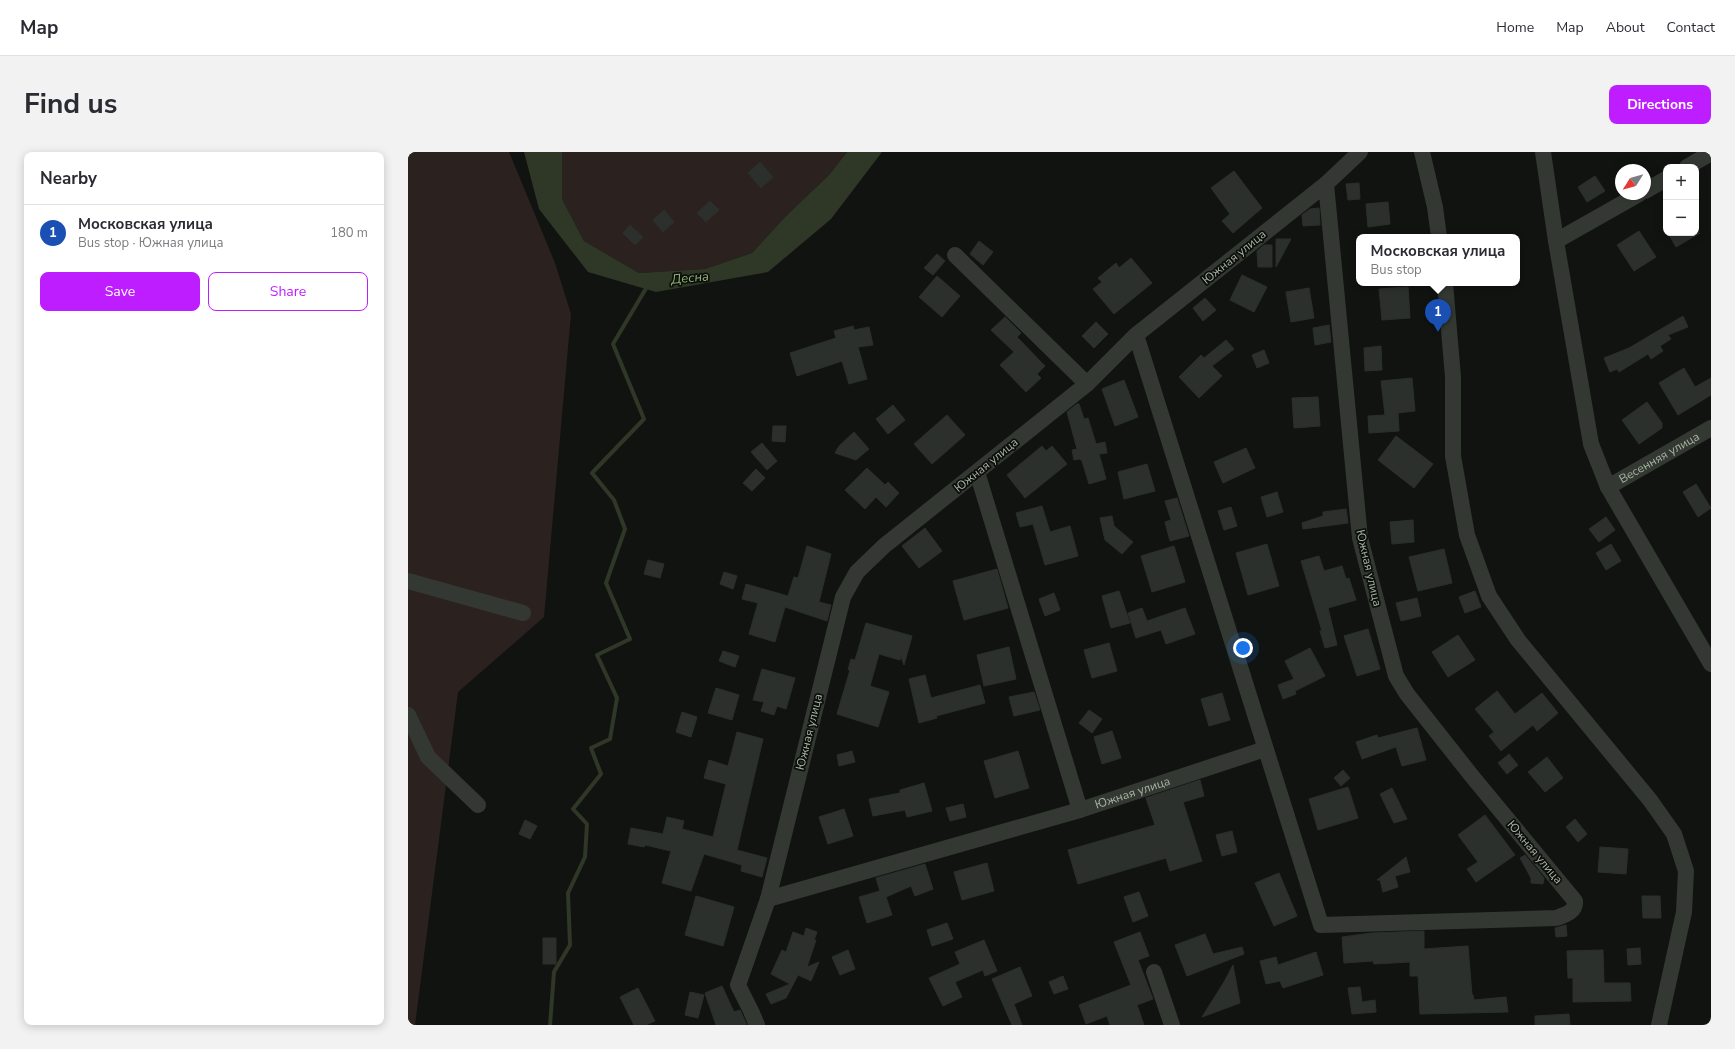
<!DOCTYPE html>
<meta charset="utf-8">
<style>
:root{--surface:#fff;--page:#f2f2f3;--text:#2b2b33;--muted:#7c7c81;--line:#e1e1e2;--accent:#be1dff}
body{margin:0;font-family:"Nunito Sans",sans-serif;background:var(--page);color:var(--text)}
.controls{position:absolute;right:12px;top:12px;display:grid;overflow:hidden;border-radius:8px;box-shadow:0 2px 10px #0003}
.controls button{width:36px;height:36px;display:grid;place-items:center;padding:0;border:0;border-bottom:1px solid var(--line);background:var(--surface);color:var(--text);font:20px sans-serif}
.compass{position:absolute;left:1207px;top:12px;width:36px;height:36px;border-radius:50%;background:var(--surface);box-shadow:0 2px 10px #0003;rotate:233deg}
.you{position:absolute;left:835px;top:496px;width:14px;height:14px;margin:-10px;border:3px solid #fff;border-radius:50%;background:#1a73e8;box-shadow:0 0 0 6px #1a73e833}
.badge{display:grid;place-items:center;width:26px;height:26px;border-radius:50%;background:var(--accent);color:#fff;font-size:13px;font-weight:700}
.pin{position:absolute;translate:-50% -33px;filter:drop-shadow(0 1px 2px #0008)}
.pin::after{content:'';position:absolute;top:21px;width:14px;height:12px;background:inherit;clip-path:polygon(0 0,100% 0,50% 100%)}
.popup{position:absolute;left:948px;top:82px;width:164px;height:52px;box-sizing:border-box;display:grid;place-content:center;border-radius:8px;background:var(--surface);filter:drop-shadow(0 1px 3px #0005);font-size:13px;white-space:nowrap;color:var(--muted)}
.popup b{font-size:15px;color:var(--text)}
.popup::after{content:'';position:absolute;left:50%;top:100%;margin-left:-8px;border:8px solid transparent;border-top-color:var(--surface)}
.list{margin:0;padding:0;list-style:none}
h2{display:flex;justify-content:space-between;align-items:center;height:52px;margin:0;padding:0 16px;font-size:17px}
h2 small{font-size:13px;font-weight:400;color:var(--muted)}
.list li{display:grid;grid-template-columns:26px 1fr auto;gap:12px;align-items:center;box-sizing:border-box;height:56px;padding:0 16px;border-top:1px solid var(--line)}
.list b{display:block;font-size:15px;white-space:nowrap}
.list p{margin:0;font-size:13px;white-space:nowrap;color:var(--muted)}
.list em{font-size:13px;font-style:normal;color:var(--muted)}
.actions{display:flex;gap:8px;padding:12px 16px}
.actions a{flex:1;padding:9px 0;border:1px solid var(--accent);border-radius:8px;text-align:center;font-size:14px;color:var(--accent)}
.actions .main{background:var(--accent);color:#fff}
.map{position:relative;flex:none;width:1303px;height:873px;overflow:hidden;border-radius:8px}
header{display:flex;align-items:center;gap:24px;box-sizing:border-box;height:56px;padding:0 20px;background:var(--surface);border-bottom:1px solid var(--line)}
header strong{font-size:19px}
nav{display:flex;gap:22px;margin-inline-start:auto;font-size:14px}
.intro{display:flex;align-items:center;justify-content:space-between;box-sizing:border-box;height:96px;padding:0 24px}
h1{margin:0;font-size:28px}
.button{padding:10px 18px;border-radius:8px;background:var(--accent);color:#fff;font-size:14px;font-weight:700}
main{display:flex;gap:24px;padding:0 24px}
aside{flex:1;background:var(--surface);border-radius:8px;box-shadow:0 2px 10px #0003}
.map>svg:first-child{display:block}
.green{fill:#2b2220}
.water{fill:#2f3727}
.lines{fill:none;stroke-linecap:round;stroke-linejoin:round}
.stream{stroke:#2f3727;stroke-width:4}
.building{fill:#2c302c;stroke:#2b2f2b}
.minor{stroke:#333832;stroke-width:16}
.labels{text-anchor:middle;dominant-baseline:central;stroke-width:3.5;stroke-linejoin:round;paint-order:stroke}
.street-label{font-size:12px;fill:#a6b5a1;stroke:#0c0e0c}
.water-label{font-size:13px;font-style:italic;fill:#93b474;stroke:#0c0e0c}
</style>
<header>
<strong>Map</strong>
<nav><a>Home</a><a>Map</a><a>About</a><a>Contact</a></nav>
</header>
<div class="intro"><h1>Find us</h1><a class="button">Directions</a></div>
<main>
<aside>
<h2>Nearby<small></small></h2>
<ul class="list">
<li><span class="badge" style="background:#1a4fb4">1</span><div><b>Московская улица</b><p>Bus stop · Южная улица</p></div><em>180 m</em></li>
</ul>
<div class="actions"><a class="main">Save</a><a>Share</a></div>
</aside>
<div class="map">
<svg width="1303" height="873" viewBox="0 0 1303 873">
<rect width="100%" height="100%" fill="#111311"/>
<!-- green -->
<g class="green">
<path d="M0,0H101L147,111L163,162L136,465L50,540L7,873H0Z"/>
<path d="M154,0H439L421,23L378,64L344,101L297,117L231,121L176,89L154,47Z"/>
</g>
<!-- water -->
<path class="water" d="M116,0H154V47L176,89L231,121L297,117L344,101L378,64L421,23L439,0H474L423,67L360,120L248,140L180,120L131,57Z"/>
<g class="lines">
<!-- stream -->
<path class="stream" d="M142,873L146,820L162,793L160,741L177,705L179,672L165,657L193,622L183,596L202,587L209,546L189,503L222,487L198,431L217,377L206,348L184,321L236,267L205,192L240,133"/>
</g>
<!-- building -->
<g class="building">
<path d="M352,10L365,25L353,36L340,21Z"/>
<path d="M826,19L854,56L825,81L814,69L822,62L803,36Z"/>
<path d="M1187,24L1197,39L1179,50L1170,35Z"/>
<path d="M951,31L952,47L940,48L938,32Z"/>
<path d="M302,49L311,58L298,70L289,61Z"/>
<path d="M980,50L982,72L960,75L958,52Z"/>
<path d="M911,56L912,73L895,74L894,63L902,57Z"/>
<path d="M256,58L266,70L255,80L245,68Z"/>
<path d="M222,73L235,85L227,93L215,81Z"/>
<path d="M1231,79L1248,105L1226,119L1209,93Z"/>
<path d="M1260,81H1292L1268,95Z"/>
<path d="M868,87H883L868,115Z"/>
<path d="M571,89L585,100L575,113L562,102Z"/>
<path d="M856,93H864V115H850L849,99Z"/>
<path d="M529,102L537,109L525,123L516,116Z"/>
<path d="M723,106L744,131L706,162L685,137L694,130L690,126L708,111L711,116Z"/>
<path d="M834,123L859,135L846,160L822,148Z"/>
<path d="M529,124L552,144L534,165L511,145Z"/>
<path d="M1000,135L1002,166L974,168L971,137Z"/>
<path d="M901,136L906,166L883,170L878,140Z"/>
<path d="M797,146L808,158L795,169L785,156Z"/>
<path d="M1275,164L1280,175L1260,183L1263,187L1252,194L1255,199L1243,207L1240,202L1211,220L1209,217L1202,220L1196,206L1221,196Z"/>
<path d="M597,165L613,181L609,185L637,214L629,222L633,226L618,240L592,213L606,200L583,178Z"/>
<path d="M688,170L700,182L686,196L674,184Z"/>
<path d="M921,173L923,190L907,193L905,176Z"/>
<path d="M445,174L446,178L461,175L465,193L450,195L459,227L441,232L434,209L389,224L382,201L428,186L426,179Z"/>
<path d="M818,188L826,197L804,214L814,224L791,246L771,225L793,203L796,206Z"/>
<path d="M973,194L974,218L957,219L956,196Z"/>
<path d="M856,198L861,211L849,216L844,203Z"/>
<path d="M1276,216L1287,235L1303,226V243L1270,263L1251,231Z"/>
<path d="M1004,226L1007,259L990,261L991,279L961,281L960,264L977,263L973,229Z"/>
<path d="M716,228L730,265L707,274L694,237Z"/>
<path d="M910,245L912,274L886,276L884,246Z"/>
<path d="M1239,250L1254,271V276L1231,292L1214,268Z"/>
<path d="M669,252H671L676,267L680,266L688,292L697,290L699,301L691,302L698,327L681,332L674,309L672,307L666,308L664,298L669,297L659,260Z"/>
<path d="M485,253L497,268L480,282L468,267Z"/>
<path d="M539,263L557,283L524,312L506,292Z"/>
<path d="M365,274H378L377,290L364,289Z"/>
<path d="M446,280L461,297L448,308L427,301L431,294Z"/>
<path d="M988,284L1025,312L1006,336L970,308Z"/>
<path d="M354,291L369,309L359,318L343,300Z"/>
<path d="M634,294L638,299L644,294L659,312L617,346L599,323Z"/>
<path d="M838,296L847,316L815,331L806,310Z"/>
<path d="M739,312L747,339L716,347L710,320Z"/>
<path d="M459,316L477,333L480,330L491,341L478,355L468,345L457,357L437,338Z"/>
<path d="M348,317L357,326L344,339L335,331Z"/>
<path d="M1288,332L1303,356L1290,365L1275,340Z"/>
<path d="M869,340L875,360L859,365L853,345Z"/>
<path d="M769,346L781,384L762,389L757,370L763,368L757,349Z"/>
<path d="M634,354L642,380L662,374L670,404L637,413L625,372L612,375L608,361Z"/>
<path d="M823,355L829,374L816,378L810,359Z"/>
<path d="M938,357L940,371L895,377L894,371L915,364V360Z"/>
<path d="M704,364L706,374L725,390L714,402L697,388L692,366Z"/>
<path d="M1198,365L1207,378L1191,390L1181,377Z"/>
<path d="M1005,368L1006,390L984,392L982,370Z"/>
<path d="M517,376L534,399L511,416L494,394Z"/>
<path d="M859,392L871,434L840,443L828,401Z"/>
<path d="M1203,392L1213,409L1198,418L1188,401Z"/>
<path d="M399,394L423,402L411,450L423,453L419,469L377,455L367,490L341,482L350,451L334,447L338,432L380,444L386,425L390,426Z"/>
<path d="M766,394L777,430L744,440L733,404Z"/>
<path d="M1036,397L1044,431L1010,439L1001,405Z"/>
<path d="M911,404L916,419L934,414L938,427L941,426L948,448L920,456L929,493L917,496L912,479H914L893,409Z"/>
<path d="M240,408L256,412L252,426L236,422Z"/>
<path d="M589,417L600,456L556,468L545,429Z"/>
<path d="M316,420L329,424L325,437L312,432Z"/>
<path d="M711,439L722,471L703,476L694,444Z"/>
<path d="M1067,439L1073,455L1057,461L1051,445Z"/>
<path d="M646,441L652,458L637,464L631,447Z"/>
<path d="M1009,446L1013,464L993,469L988,451Z"/>
<path d="M734,456L739,469L777,456L787,482L758,492L753,478L728,486L720,461Z"/>
<path d="M458,471L504,484L496,513L493,504L492,508L471,502L462,534L481,540L470,575L429,562L442,518H440L443,507L447,508Z"/>
<path d="M960,477L972,517L949,524L936,484Z"/>
<path d="M1050,483L1067,508L1040,525L1024,500Z"/>
<path d="M701,491L709,519L684,526L676,498Z"/>
<path d="M601,495L608,527L576,534L569,503Z"/>
<path d="M902,496L917,524L887,539L888,542L875,547L870,533L886,527L877,509Z"/>
<path d="M315,499L331,504L327,515L311,509Z"/>
<path d="M354,517L387,526L378,557L369,554L366,563L353,559L356,550L345,548Z"/>
<path d="M517,523L523,546L572,533L577,551L528,564L529,566L511,571L501,527Z"/>
<path d="M308,536L331,543L324,568L300,561Z"/>
<path d="M1089,539L1107,562L1134,541L1150,561L1129,579L1125,573L1093,599L1081,584L1086,580L1067,557Z"/>
<path d="M626,540L632,558L606,564L601,545Z"/>
<path d="M814,541L822,568L801,574L793,547Z"/>
<path d="M681,558L694,567L684,581L671,571Z"/>
<path d="M274,560L289,565L283,585L268,580Z"/>
<path d="M1009,576L1018,608L994,614L988,595L954,607L948,590L969,583L970,586Z"/>
<path d="M704,579L713,606L694,612L686,585Z"/>
<path d="M329,580L355,587L329,698L359,706L354,725L333,719L334,713L296,702L283,739L254,731L263,699L237,693L236,695L220,692L223,676L255,682L259,665L276,669L274,677L305,685L318,632L296,626L301,608L320,614Z"/>
<path d="M444,599L447,610L431,614L429,603Z"/>
<path d="M610,599L621,636L587,646L576,609Z"/>
<path d="M1101,602L1110,613L1099,622L1090,611Z"/>
<path d="M1139,605L1155,626L1137,640L1120,620Z"/>
<path d="M935,618L942,626L933,634L926,626Z"/>
<path d="M792,628L796,644L775,650L794,709L762,719L758,706L670,732L660,698L747,673L738,646Z"/>
<path d="M516,631L524,659L499,665L497,658L465,664L461,647L492,641V638Z"/>
<path d="M940,635L950,666L910,678L901,647Z"/>
<path d="M984,636L999,667L986,671L972,642Z"/>
<path d="M555,652L558,665L542,669L538,656Z"/>
<path d="M436,657L445,684L420,692L411,665Z"/>
<path d="M1077,663L1107,703L1068,730L1059,717L1070,710L1050,683Z"/>
<path d="M1167,667L1179,682L1170,690L1158,675Z"/>
<path d="M117,668L129,674L122,687L111,682Z"/>
<path d="M824,679L829,700L814,704L808,683Z"/>
<path d="M1192,695L1220,697L1218,722L1190,720Z"/>
<path d="M1117,703L1136,726L1135,732L1123,731V726L1112,706Z"/>
<path d="M998,705L1002,720L987,724L990,735L975,740L972,728H969Z"/>
<path d="M579,711L586,739L554,748L546,720Z"/>
<path d="M517,712L525,737L507,744L503,734L478,745L484,763L459,771L451,745L472,739L468,726Z"/>
<path d="M871,721L889,764L866,774L847,731Z"/>
<path d="M731,740L740,764L725,770L716,745Z"/>
<path d="M288,744L326,755L315,794L277,783Z"/>
<path d="M1234,744H1252L1253,766H1235Z"/>
<path d="M539,771L545,787L524,794L519,778Z"/>
<path d="M1158,773L1159,784L1148,785L1147,776Z"/>
<path d="M398,776L409,780L406,788H408L399,815L411,810L403,829L390,823L378,846L363,852L358,842L382,832L363,822L374,798L378,800L385,780L396,784Z"/>
<path d="M1016,779V797L1060,794L1064,843H1065L1066,848L1098,845L1100,860L1012,862L1010,824H1002V810L966,812L965,809L936,811L934,785L964,781Z"/>
<path d="M732,780L741,804L730,808L745,847L729,853L736,873H702L699,864L678,872L671,853L723,833L706,790Z"/>
<path d="M797,782L805,802L834,795L836,802L779,824L767,793Z"/>
<rect x="135" y="786" width="13" height="26"/>
<path d="M576,788L589,819L577,824L575,818L547,830L554,845L535,854L521,826L552,812L547,800Z"/>
<path d="M1232,796L1233,812L1220,813L1219,797Z"/>
<path d="M440,798L447,817L432,823L424,805Z"/>
<path d="M1195,798L1196,831H1222L1223,849L1165,850V826H1160L1159,799Z"/>
<path d="M908,800L915,823L875,836L872,829L858,832L852,809L868,805L870,813Z"/>
<path d="M825,813L832,851L794,865L816,830Z"/>
<path d="M612,815L624,844L606,852L614,873H604L584,827Z"/>
<path d="M655,824L660,837L646,842L641,830Z"/>
<path d="M314,834L326,860L332,858L339,873H308L297,841Z"/>
<path d="M952,835L954,850L967,848L968,860L944,862L940,836Z"/>
<path d="M230,836L247,869L238,873H226L212,845Z"/>
<path d="M282,840L296,843L290,866L277,863Z"/>
<path d="M1161,862L1162,873H1127V864Z"/>
</g>
<g class="lines">
<!-- minor -->
<g class="minor">
<path d="M1014,0L1027,55L1031,85"/>
<path d="M1135,0L1148,89L1183,292L1200,335L1303,512"/>
<path d="M1279,15L1303,1"/>
<path d="M918,32L952,0"/>
<path d="M1237,39L1258,27"/>
<path d="M1148,89L1231,42"/>
<path d="M547,103L679,232"/>
<path d="M1037,131L1045,225V304L1059,383L1081,444L1110,488L1242,648L1266,682L1278,719L1276,760L1251,873"/>
<path id="s1" d="M728,183L913,773L1148,766C1157,763 1168,760 1167,749L1063,623L999,542L988,524L952,386L918,32L728,183L679,232L476,394L449,420L435,445L360,747L672,658L857,597"/>
<path d="M569,320L672,658"/>
<path id="s2" d="M1200,335L1303,276"/>
<path d="M0,429L115,461"/>
<path d="M0,563L20,605L70,653"/>
<path d="M746,820L764,873"/>
<path d="M349,873L343,859L330,833L360,747"/>
</g>
</g>
<g class="labels">
<!-- street labels -->
<g class="street-label">
<text transform="translate(826 105) rotate(-39)">Южная улица</text>
<text stroke="none"><textPath href="#s2" startOffset="59">Весенняя улица</textPath></text>
<text transform="translate(578 313) rotate(-39)">Южная улица</text>
<text transform="translate(961 416) rotate(77)">Южная улица</text>
<text transform="translate(401 580) rotate(-76)">Южная улица</text>
<text stroke="none"><textPath href="#s1" startOffset="2996">Южная улица</textPath></text>
<text transform="translate(1127 700) rotate(50)">Южная улица</text>
</g>
<!-- water labels -->
<g class="water-label">
<text transform="translate(282 126) rotate(-5)">Десна</text>
</g>
</g>
</svg>
<div class="controls">
<button>+</button>
<button>−</button>
</div>
<svg class="compass" viewBox="-18 -18 36 36"><path d="M0-13l5 13h-10z" fill="#e53935"/><path d="M0 13l5-13h-10z" fill="#7c7c81"/></svg>
<div class="you"></div>
<div class="pin badge" style="left:1030px;top:180px;background:#1a4fb4">1</div>
<div class="popup"><b>Московская улица</b>Bus stop</div>
</div>
</main>
